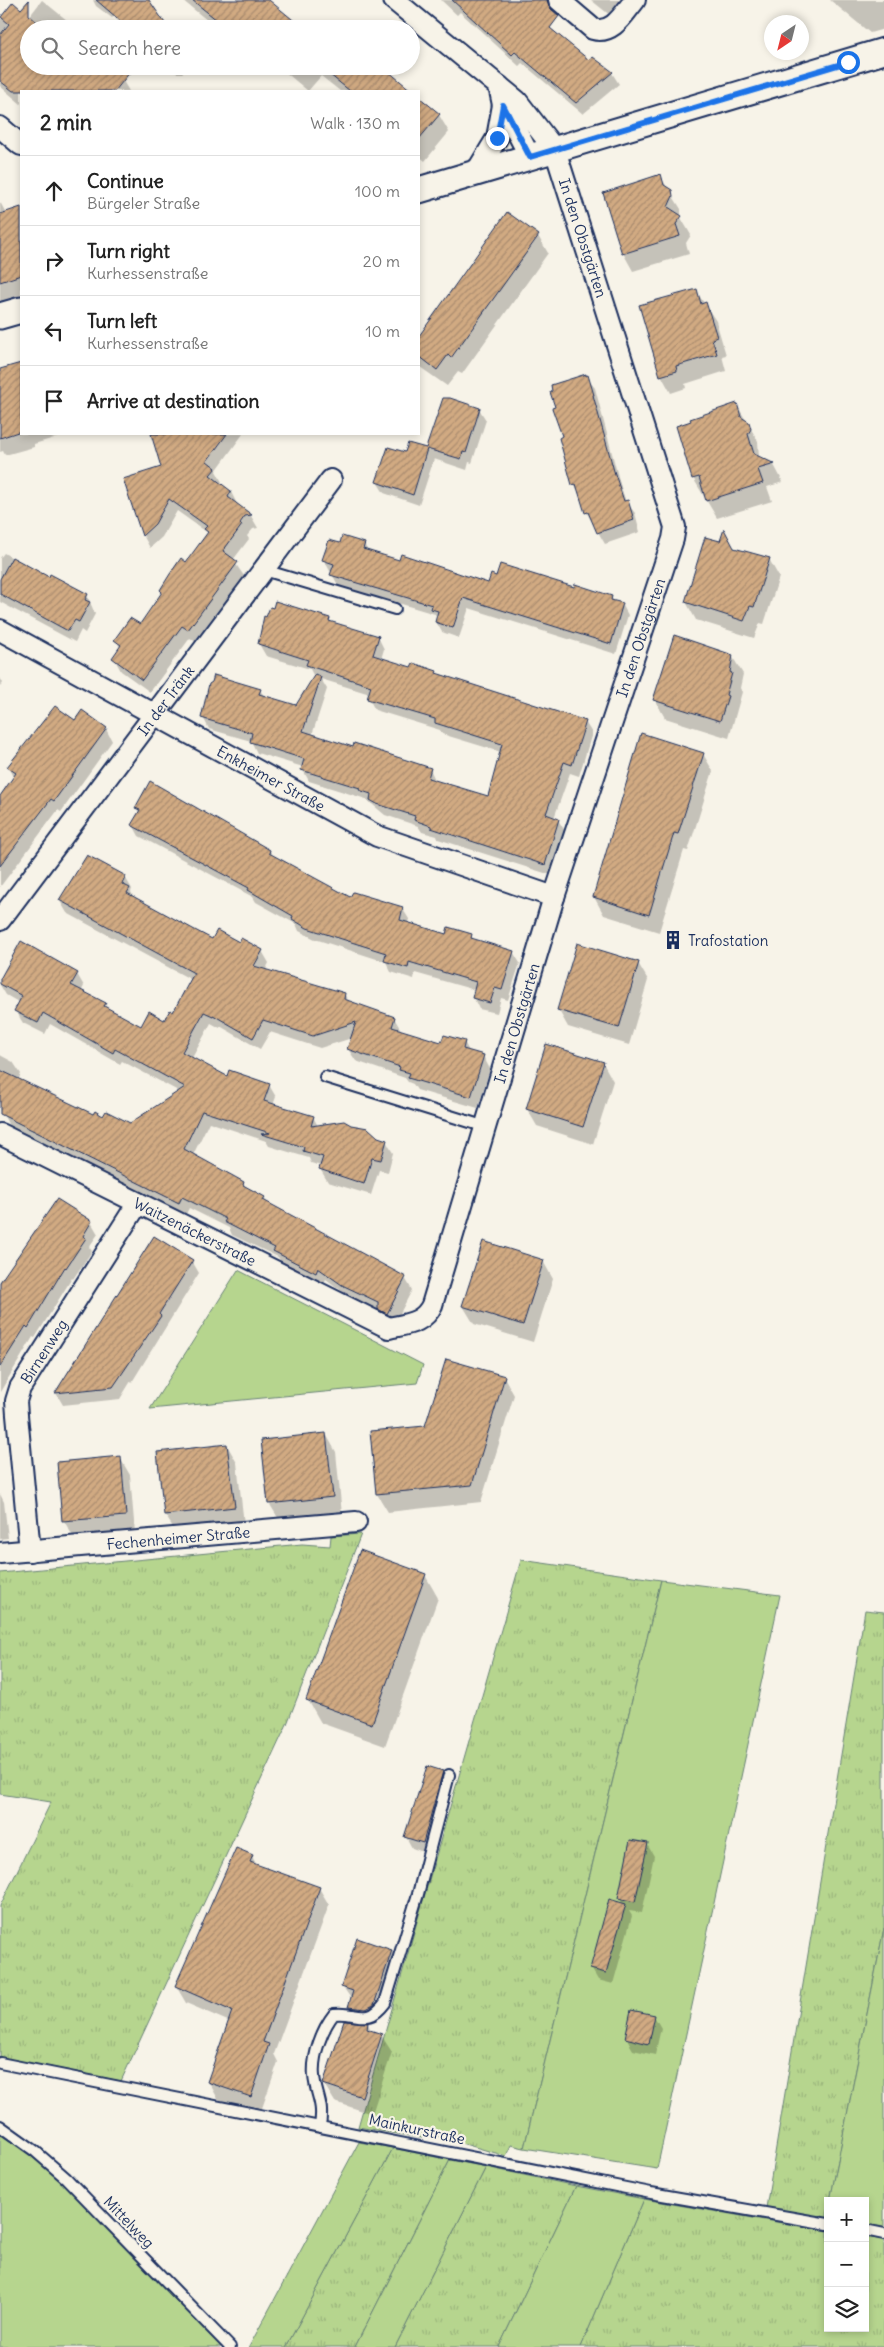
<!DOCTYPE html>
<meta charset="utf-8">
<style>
:root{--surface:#fff;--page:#f6f6f6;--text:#222;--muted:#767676;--line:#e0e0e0}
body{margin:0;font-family:Delius,sans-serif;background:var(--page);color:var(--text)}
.controls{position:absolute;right:15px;bottom:15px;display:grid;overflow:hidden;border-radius:0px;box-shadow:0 2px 8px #0003}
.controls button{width:45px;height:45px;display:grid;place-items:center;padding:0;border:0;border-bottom:1px solid var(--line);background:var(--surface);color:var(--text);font:25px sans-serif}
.compass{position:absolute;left:764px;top:15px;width:45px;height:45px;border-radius:50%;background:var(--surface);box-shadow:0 2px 8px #0003;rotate:215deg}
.stop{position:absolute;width:15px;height:15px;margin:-11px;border:4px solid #1a73e8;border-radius:50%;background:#fff}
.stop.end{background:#1a73e8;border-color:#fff;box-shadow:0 1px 5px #0008}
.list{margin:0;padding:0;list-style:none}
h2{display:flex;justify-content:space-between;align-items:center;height:65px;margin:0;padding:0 20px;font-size:21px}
h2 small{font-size:16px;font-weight:400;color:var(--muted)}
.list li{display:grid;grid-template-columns:32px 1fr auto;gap:15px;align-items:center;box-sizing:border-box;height:70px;padding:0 20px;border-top:1px solid var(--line)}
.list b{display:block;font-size:19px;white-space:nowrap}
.list p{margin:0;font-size:16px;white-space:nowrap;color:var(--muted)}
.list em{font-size:16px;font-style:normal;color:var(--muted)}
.icon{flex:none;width:28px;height:28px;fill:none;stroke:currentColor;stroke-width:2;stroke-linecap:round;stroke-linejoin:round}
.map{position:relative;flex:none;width:884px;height:2347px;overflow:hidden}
.search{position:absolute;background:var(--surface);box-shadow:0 2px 8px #0003;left:20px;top:20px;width:400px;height:55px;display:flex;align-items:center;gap:12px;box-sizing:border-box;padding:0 18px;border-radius:28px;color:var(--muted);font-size:19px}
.panel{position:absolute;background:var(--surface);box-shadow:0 2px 8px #0003;left:20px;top:90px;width:400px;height:345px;border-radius:0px}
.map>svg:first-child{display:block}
.grass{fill:url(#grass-tufts);stroke:#688276}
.green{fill:#b6d58e;stroke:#688276}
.shadow{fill:#0003;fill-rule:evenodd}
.building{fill:url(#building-hatch);stroke:#1b2f5e}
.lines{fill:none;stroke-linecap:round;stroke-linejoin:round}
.service-casing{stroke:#1b2f5e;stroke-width:14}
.minor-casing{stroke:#1b2f5e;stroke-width:24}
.tertiary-casing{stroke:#1b2f5e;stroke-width:29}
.service{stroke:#f7f3e8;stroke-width:10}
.minor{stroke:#f7f3e8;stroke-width:20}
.tertiary{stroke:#f7f3e8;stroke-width:25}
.route{stroke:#1a73e8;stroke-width:6}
.labels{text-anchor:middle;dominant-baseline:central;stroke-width:4.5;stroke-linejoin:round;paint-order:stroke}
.street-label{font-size:15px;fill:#1b2f5e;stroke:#f7f3e8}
.poi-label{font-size:15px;fill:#1b2f5e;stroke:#f7f3e8;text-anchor:start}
</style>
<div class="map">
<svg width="884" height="2347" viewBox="0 0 884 2347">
<defs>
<pattern id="grass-tufts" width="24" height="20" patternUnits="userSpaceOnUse" patternTransform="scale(1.25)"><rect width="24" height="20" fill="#b6d58e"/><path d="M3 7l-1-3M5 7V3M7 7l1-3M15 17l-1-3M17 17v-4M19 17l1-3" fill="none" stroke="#9cb77d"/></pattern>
<pattern id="building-hatch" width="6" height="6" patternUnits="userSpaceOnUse" patternTransform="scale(1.25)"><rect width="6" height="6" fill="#d1aa82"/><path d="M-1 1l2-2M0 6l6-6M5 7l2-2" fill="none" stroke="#a98b6e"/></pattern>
</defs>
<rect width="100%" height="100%" fill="#f7f3e8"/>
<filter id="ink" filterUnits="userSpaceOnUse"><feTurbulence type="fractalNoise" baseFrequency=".02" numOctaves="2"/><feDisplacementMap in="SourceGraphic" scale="10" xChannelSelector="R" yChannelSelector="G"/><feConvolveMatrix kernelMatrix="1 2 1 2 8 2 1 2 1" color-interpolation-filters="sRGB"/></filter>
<g filter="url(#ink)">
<!-- grass -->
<g class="grass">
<path d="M361,1534L287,1724L121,2081L0,2057V1906L51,1802L0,1794V1573L302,1544L330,1546L331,1536Z"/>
<path d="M521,1560L661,1580L524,2148L511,2145L506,2156L426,2133L422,2138L358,2127Z"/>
<path d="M865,1610L884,1612V1928L830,2201H828L827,2218L766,2208Z"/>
<path d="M393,2148L450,2160L355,2347H286Z"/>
<path d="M486,2167L576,2186L499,2347H395Z"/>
<path d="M644,2199L828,2231V2328H865V2237L884,2240V2347H581Z"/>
</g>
<!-- green -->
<g class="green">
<path d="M238,1270L423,1365L417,1383L150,1409Z"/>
<path d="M661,1580L780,1595L657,2169L524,2148Z"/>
<path d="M884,1928V2227L865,2224V2201H830Z"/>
<path d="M0,2134L43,2163L221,2347H0Z"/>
<path d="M359,2142L393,2148L286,2347H249Z"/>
<path d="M450,2160L486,2167L395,2347H355Z"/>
<path d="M576,2186L644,2199L581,2347H499Z"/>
</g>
<!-- shadow -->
<g class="shadow">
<path d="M42,0L68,21L73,29H29V66H106L123,81L129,91H21V104L0,86V20L13,4L29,17Z"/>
<path d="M93,0H148L167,29H125L114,16L112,18L96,6Z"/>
<path d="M182,0H267L302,29H218Z"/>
<path d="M441,0H516L590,62L593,58L612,73L619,84L583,114L522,63L519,66L460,12L457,15Z"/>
<path d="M591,0H630L611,16Z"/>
<path d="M830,0H884V29L870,33Z"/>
<path d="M171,66H191L182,73H176Z"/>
<path d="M278,66H380L410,91H340L321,76L308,91Z"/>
<path d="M419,98L439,115L449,132L425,161L419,156Z"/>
<path d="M660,176L681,209V218L691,235L686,243L689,254L633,271L623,253Z"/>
<path d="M0,202L6,213L21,209V301L0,308Z"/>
<path d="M507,214L538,236L548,253L462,374L458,372L447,386L420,367L419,338Z"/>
<path d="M696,291L716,321L726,355L722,356L726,371L685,384L686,388L671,393L661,375Z"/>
<path d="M21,364V434H68L34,444V447L5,455L3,451L0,452V370Z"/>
<path d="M586,377L595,388L620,484L626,502L635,513L640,532L605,544L587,513L581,496L574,484L564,436Z"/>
<path d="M444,399L479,409L486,420L472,463L469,462L467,470L434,459L419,505L384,493L377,482L406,453L409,444L427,450Z"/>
<path d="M737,405L758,441L759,458L774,465L783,482L767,487L772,501L717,518L693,478L692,422Z"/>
<path d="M153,434H243L216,471L222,482L220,484L231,492L238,506L251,516L258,528L253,529L247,536L249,539L233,560L244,576L196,642L190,638L150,692L121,671L114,658L121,649L116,640L140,626L208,533L177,511L162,537L150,548L143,535L125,479L162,468Z"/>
<path d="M364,544L369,553L489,584L575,589L611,597L614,602L622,604L628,615L616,654L469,608L459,638L442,632L436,622L437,618L435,614L338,585L332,574L333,572L330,571L324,560L341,545Z"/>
<path d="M734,549L769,559L779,577L764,624L760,623L754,638L696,620L686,602Z"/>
<path d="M4,553L49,579L87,595L95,614L85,633L81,630L75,642L0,602V558Z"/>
<path d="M329,619L331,623L378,637L384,649L381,659L412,669L436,672L438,675L585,722L592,733L579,776L570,773L554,818L558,820L565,831L551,875L438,839L437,836L422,832L418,826L385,815L366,799L309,781L303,770V767L257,753L251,741L209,729L203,717L260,690L264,696L296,706L314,677L310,669L266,656L259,644ZM321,679L370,694L369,699L375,710L440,730L442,734L501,752L489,798L436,782L430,769L312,735L327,689Z"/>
<path d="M732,656L743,674L740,688L742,692L729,738L665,718L655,700Z"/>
<path d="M0,678L3,683L0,687Z"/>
<path d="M106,729L112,741L61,812L58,810L0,887V797L14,777L9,767Z"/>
<path d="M703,754L713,771L688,851L684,850L659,932L604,915L594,897Z"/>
<path d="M137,808L270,851L273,856L351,899L402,908L409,919L408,924L447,935L471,936L474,940L513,952L520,963L508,1000L501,998L497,1013L479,1009L473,997L475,990L415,973L414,979L391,972L386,962L315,939L299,931L296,924L256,902L253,897L139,836L133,825L139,813Z"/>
<path d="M125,877L132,889L131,892L135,899L212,941L239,944L262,951L269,963L265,971L344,994L350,1003L394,1018L401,1030L442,1044L464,1042L470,1053L483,1056L490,1069L478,1108L417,1090L413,1084L408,1082L405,1078L356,1061L348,1049L352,1038L320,1048L270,1032L260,1049L220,1026V1028L211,1023L192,1058L228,1078L269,1085L276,1097L273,1105L313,1117L318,1126L386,1141L393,1153L388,1172L379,1170L371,1195L328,1182L320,1169L321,1166L311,1163L309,1158L269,1146L266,1141L209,1122L193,1155L243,1183L247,1188L264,1198L268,1205L405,1278L412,1290L394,1325L387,1322L381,1312L350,1297L326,1279L323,1285L282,1263L278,1257L232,1235L229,1228L189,1208L186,1214L9,1126L0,1108V1055L13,1062L21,1074L18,1080L94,1116L131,1125L180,1092L122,1061L120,1064L50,1024L45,1034L23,1023L15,1010L20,1003L6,995L0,985V982L77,974L84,986L81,992L105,1004L108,1010L142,1028L165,1021L174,1014L192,980L67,913L60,901Z"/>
<path d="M638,963L648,980L629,1045L568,1027L558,1009Z"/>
<path d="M603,1063L613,1081L593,1144L537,1126L527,1109Z"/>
<path d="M91,1222L98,1234L89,1247L92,1251L73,1279L72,1278L35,1338L33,1337L0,1392V1290L8,1272L26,1244L28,1245Z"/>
<path d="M155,1238L192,1261L199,1273L132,1382L131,1381L120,1399L63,1405L56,1393Z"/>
<path d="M543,1261L553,1279L533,1342L474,1324L463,1306Z"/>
<path d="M504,1377L514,1395L481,1502L388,1512L377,1494L372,1433L426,1427Z"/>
<path d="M326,1434L336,1452L342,1515L280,1521L269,1503Z"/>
<path d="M227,1445L237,1463L244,1524L176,1532L165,1515Z"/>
<path d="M120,1458L130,1475L135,1533L74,1538L64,1521Z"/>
<path d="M0,1494L4,1502L8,1538L0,1539Z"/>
<path d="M425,1575L438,1598L385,1746L321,1723L308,1700Z"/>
<path d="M442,1772L449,1784L429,1854L412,1848L406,1837Z"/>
<path d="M647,1844L654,1856L642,1913L629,1911L632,1916L613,1984L598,1980L591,1968L623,1904L619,1898Z"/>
<path d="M252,1856L257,1866L319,1888L329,1905L274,2054L278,2062L260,2114L218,2099L209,2082L230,2022L186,2003L176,1986Z"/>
<path d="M392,1951L398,1963L380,2017L373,2021L356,2019L349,2007L352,2000L343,1987Z"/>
<path d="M654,2016L661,2028L655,2055L633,2050L626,2038Z"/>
<path d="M368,2024L372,2032L381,2035L392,2052L372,2114L335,2102L324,2084Z"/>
</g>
<!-- building -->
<g class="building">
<path d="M29,0V15L45,29H29V66H135L115,91H13L0,81V35L9,24L1,17L13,2L21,9Z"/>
<path d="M96,0H149L169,29H130Z"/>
<path d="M192,0H269L304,29H243L231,19L234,29H228Z"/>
<path d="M452,0H547L551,9L559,16L550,28L589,60L593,57L613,72L576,103L515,52L512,55Z"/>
<path d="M319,66H382L412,91H350Z"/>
<path d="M419,97L440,114L419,139Z"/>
<path d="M661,174L664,185L672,190L673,196L668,207L682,216L676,224L680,236L622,254L603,193Z"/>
<path d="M21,207V275L0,282V214Z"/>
<path d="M507,212L539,235L451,358L448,355L437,370L419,356V336Z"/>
<path d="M697,289L701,304L706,302L717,337L712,339L717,354L676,366L677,371L660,376L639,305Z"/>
<path d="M21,363V431L0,438V369Z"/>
<path d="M586,374V376L588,375L594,395H593L614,471L624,501L628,500L634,520L597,533L588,512L585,513L576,484L572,485L559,438L562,436L552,408L555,407L550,392L552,391L551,385Z"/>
<path d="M443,398H450L480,408L466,453L463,452L461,459L427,449L413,495L376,482L388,447L405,452L408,443L426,448Z"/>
<path d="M737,403L741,417L749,422L751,429L748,434L754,454L775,464L758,469L763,483L706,501L699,477L692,479L676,426L691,421L690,419Z"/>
<path d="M151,434H227L207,461L216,468L210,475L231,491L228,497L252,515L245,516L240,523L242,525L223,551L238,562L188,630L182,626L142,680L112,658L121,645L114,640L130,618L140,624L162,592L160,590L170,574L181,558L186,562L208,532L204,529L207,526L169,499L155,524L142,536L123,479L161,467Z"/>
<path d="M724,529L734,548L770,558L754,607L750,606L744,621L685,602L705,537L720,541Z"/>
<path d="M342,536L365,543L363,549L399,560L401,554L488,583L491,574L496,576L500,564L574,587L575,584L612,596L611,600L623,603L611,644L463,598L453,628L435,622L438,611L431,609L432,605L330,575L334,564L322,560L329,540L340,543Z"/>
<path d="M12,557L49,577L50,574L88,594L85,600L90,602L79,622L75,620L68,631L0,594V579Z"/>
<path d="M275,601L330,618L329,621L379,636L373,655L411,667L413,663L437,671L436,673L586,721L572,765L564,762L546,814L559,819L545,865L431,828V826L414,820L415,816L377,804L370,800L371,794L359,790L360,788L301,770L304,759L250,742L252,733L201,718L209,684L212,682L214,675L261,689L259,694L296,705L315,674L321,677L303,731L353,747L354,743L431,768L428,778L488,796L502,744L435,723V719L367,699L371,686L306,665L308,660L258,644L264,616L266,617L270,607L273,608Z"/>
<path d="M674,635L733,655L730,672L732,673L726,695L728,696L720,721L653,700Z"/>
<path d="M55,706L75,720L82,710L107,728L54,801L51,799L0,866V796L16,773L7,767Z"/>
<path d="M641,733L704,753L678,834L674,833L649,915L593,897Z"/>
<path d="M150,781L270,850L269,853L350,897L353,892L403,907L400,920L446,934L448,927L472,934L471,938L514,951L502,990L495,988L490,1003L472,998L476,982L409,962L408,968L384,961L386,953L307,928L292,919L293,916L248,890L249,888L131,825L140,810L135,808Z"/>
<path d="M87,855L126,876L122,884L130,888L127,893L193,929L212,939L217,930L239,942L241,938L263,950L254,966L345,993L344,999L395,1017L392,1027L441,1042L444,1035L465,1041L463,1049L484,1055L471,1097L408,1078L410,1073L399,1070L400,1067L347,1049L356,1022L313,1036L263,1020L253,1038L213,1015V1016L204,1012L182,1052L227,1076L229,1070L270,1084L264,1101L314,1116L311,1126L344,1121L351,1125L368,1128L378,1137L387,1140L381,1160L372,1158L364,1184L319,1169L323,1157L303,1151L304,1147L261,1134L270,1133L202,1111L184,1149L244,1182L243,1185L265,1197L263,1200L406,1277L387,1314L378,1309V1302L342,1285L318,1268L316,1273L273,1251L275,1248L224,1222L226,1219L182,1197L179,1203L0,1114V1070L93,1114L95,1111L103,1116L106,1111L130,1123L185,1087L115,1049L113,1053L43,1013L38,1023L14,1011L22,996L0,984V979L21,941L78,973L71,985L106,1003L104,1006L141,1026L149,1011L164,1020L170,1010L173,1012L194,973L59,900Z"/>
<path d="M577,943L639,962L619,1028L557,1010Z"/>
<path d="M546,1044L604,1062L583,1127L526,1109Z"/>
<path d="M57,1199L92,1221L83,1236L86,1238L66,1268L65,1267L28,1328L26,1326L0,1367V1282Z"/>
<path d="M154,1236L193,1260L159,1314L161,1316L113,1387L55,1393Z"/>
<path d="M483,1241L544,1260L523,1325L462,1306Z"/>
<path d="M446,1359L505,1376L472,1485L376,1494L370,1431L425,1426Z"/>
<path d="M326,1433L333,1497L268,1504L261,1440Z"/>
<path d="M227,1444L235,1507L164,1515L157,1452Z"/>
<path d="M121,1456L126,1516L62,1521L57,1462Z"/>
<path d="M360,1550L426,1574L372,1724L306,1700Z"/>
<path d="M427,1766L443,1771L423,1843L404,1837Z"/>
<path d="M630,1840L648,1843L635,1902L618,1898Z"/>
<path d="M236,1848L253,1855L250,1862L320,1887L263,2042L269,2044L251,2097L207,2082L232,2011L175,1986Z"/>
<path d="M609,1899L626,1904L606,1973L590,1969Z"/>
<path d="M357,1938L392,1950L374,2005L366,2009L348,2007L353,1991L341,1987Z"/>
<path d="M631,2010L655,2015L649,2044L625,2038Z"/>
<path d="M344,2021L368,2023L367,2029L382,2034L362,2097L323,2084Z"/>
</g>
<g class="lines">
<!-- service casing -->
<g class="service-casing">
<g id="service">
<path d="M264,570L395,609"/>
<path d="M325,1077L486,1127"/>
<path d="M0,2063L651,2193L828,2224"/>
<path d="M320,2125C324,2103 316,2096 314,2076C312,2056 322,2029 334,2014C358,2011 367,2027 385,2003L418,1894L449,1775"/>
<path d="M0,2126L35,2151L66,2178L230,2347"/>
<path d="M865,2230L884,2234"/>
</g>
</g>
<!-- minor casing -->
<g class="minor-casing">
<g id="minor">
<path d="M559,0L593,29C613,35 624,13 635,0"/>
<path d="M499,86L503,105L530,157"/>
<path d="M0,127L21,145"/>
<path d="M475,174L497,138L503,105"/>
<path id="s1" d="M0,630L377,836L554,897"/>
<path id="s2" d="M0,920L331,480"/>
<path id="s3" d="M0,1134L389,1328C407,1324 424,1323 432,1305L554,897L673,539L675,527L555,150L517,101L394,0"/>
<path id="s4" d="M30,1551L17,1415L16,1401L20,1388L138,1203"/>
<path id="s5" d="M0,1553L356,1522"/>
</g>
</g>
<!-- tertiary casing -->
<g class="tertiary-casing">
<g id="tertiary">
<path d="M419,190L884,51"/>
<path d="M0,316L21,310"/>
</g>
</g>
<!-- service -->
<use href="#service" class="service"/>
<!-- minor -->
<use href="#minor" class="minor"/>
<!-- tertiary -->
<use href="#tertiary" class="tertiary"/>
</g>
</g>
<g class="lines" filter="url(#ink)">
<!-- route -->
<path class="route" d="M497,138L503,105L530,157L848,62"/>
</g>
<!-- icons -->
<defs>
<g id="building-bare" transform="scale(1.5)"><path d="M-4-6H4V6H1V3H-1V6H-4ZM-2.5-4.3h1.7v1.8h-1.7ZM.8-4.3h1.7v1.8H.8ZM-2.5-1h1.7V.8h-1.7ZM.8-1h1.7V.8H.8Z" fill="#1b2f5e" stroke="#f7f3e8" stroke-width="2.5" paint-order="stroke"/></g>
</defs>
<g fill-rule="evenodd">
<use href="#building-bare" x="673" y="940"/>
</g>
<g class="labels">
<!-- street labels -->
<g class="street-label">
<text transform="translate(583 238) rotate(72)">In den Obstgärten</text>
<text stroke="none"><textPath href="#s3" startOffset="1185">In den Obstgärten</textPath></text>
<text stroke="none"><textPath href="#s2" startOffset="275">In der Tränk</textPath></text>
<text stroke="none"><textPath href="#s1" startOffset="309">Enkheimer Straße</textPath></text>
<text stroke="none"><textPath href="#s3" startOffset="780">In den Obstgärten</textPath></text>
<text stroke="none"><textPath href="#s3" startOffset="218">Waitzenäckerstraße</textPath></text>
<text stroke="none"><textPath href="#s4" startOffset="208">Birnenweg</textPath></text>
<text stroke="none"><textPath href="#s5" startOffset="179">Fechenheimer Straße</textPath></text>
<text transform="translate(417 2129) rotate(12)">Mainkurstraße</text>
<text transform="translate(129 2222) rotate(46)">Mittelweg</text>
</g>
<!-- poi labels -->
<g class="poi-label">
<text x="688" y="940">Trafostation</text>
</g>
</g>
</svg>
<div class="controls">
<button>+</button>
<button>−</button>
<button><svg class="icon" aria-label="layers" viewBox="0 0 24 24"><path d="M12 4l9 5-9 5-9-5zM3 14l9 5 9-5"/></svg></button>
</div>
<svg class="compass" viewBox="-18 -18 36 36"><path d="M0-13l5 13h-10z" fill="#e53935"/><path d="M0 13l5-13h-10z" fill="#767676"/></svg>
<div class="stop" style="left:848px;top:62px"></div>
<div class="stop end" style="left:497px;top:138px"></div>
<div class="search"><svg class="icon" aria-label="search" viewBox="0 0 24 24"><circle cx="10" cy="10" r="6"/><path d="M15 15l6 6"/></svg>Search here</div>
<section class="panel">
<h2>2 min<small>Walk · 130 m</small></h2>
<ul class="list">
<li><svg class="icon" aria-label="ahead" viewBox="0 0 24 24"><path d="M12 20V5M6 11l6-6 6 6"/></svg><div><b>Continue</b><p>Bürgeler Straße</p></div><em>100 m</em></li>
<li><svg class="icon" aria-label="right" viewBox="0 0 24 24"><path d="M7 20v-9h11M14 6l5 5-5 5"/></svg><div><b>Turn right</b><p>Kurhessenstraße</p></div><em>20 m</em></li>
<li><svg class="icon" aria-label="left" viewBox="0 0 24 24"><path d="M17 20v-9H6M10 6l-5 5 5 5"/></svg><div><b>Turn left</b><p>Kurhessenstraße</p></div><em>10 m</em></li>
<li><svg class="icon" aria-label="arrive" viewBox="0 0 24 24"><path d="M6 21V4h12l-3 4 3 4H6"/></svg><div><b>Arrive at destination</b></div></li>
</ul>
</section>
</div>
